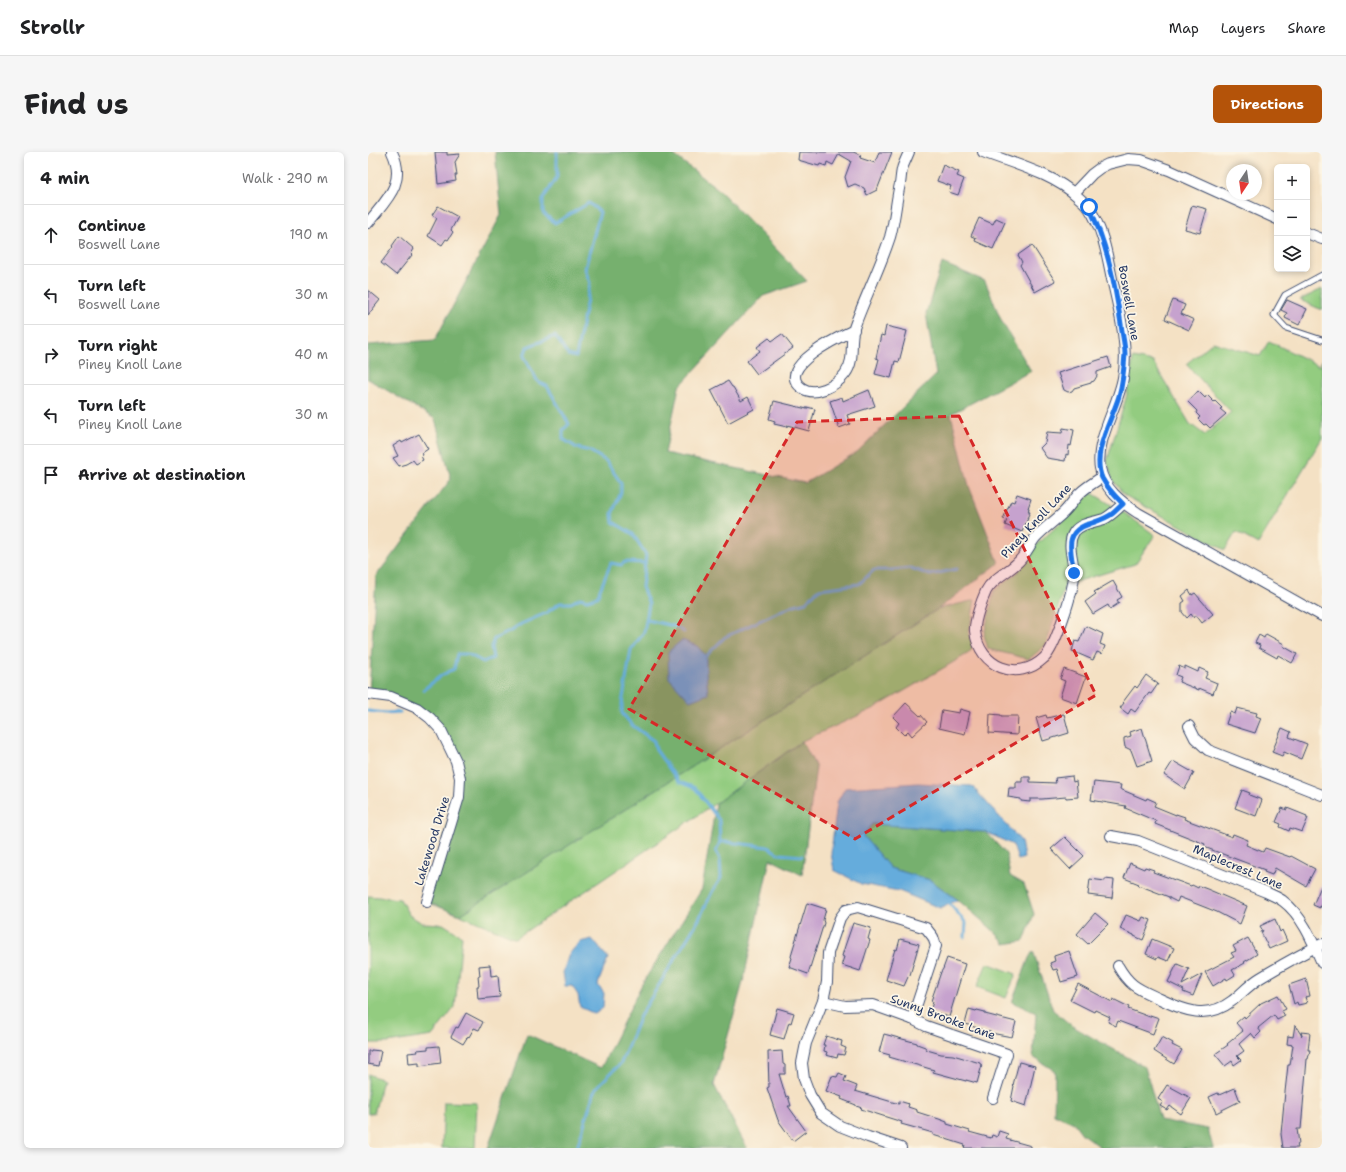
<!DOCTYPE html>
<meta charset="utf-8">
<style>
:root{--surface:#fff;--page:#f6f6f6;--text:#202124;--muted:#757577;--line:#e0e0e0;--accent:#b45309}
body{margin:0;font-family:"Shantell Sans",sans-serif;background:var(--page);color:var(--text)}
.controls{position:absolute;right:12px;top:12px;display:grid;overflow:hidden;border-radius:6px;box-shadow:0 2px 6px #0003}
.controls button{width:36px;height:36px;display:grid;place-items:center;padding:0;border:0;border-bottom:1px solid var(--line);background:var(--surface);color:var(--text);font:20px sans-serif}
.compass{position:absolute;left:858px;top:12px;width:36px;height:36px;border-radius:50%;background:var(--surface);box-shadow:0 2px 6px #0003;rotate:193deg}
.stop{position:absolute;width:12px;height:12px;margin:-9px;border:3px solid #1a73e8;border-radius:50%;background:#fff}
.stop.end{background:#1a73e8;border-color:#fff;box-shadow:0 1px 4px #0008}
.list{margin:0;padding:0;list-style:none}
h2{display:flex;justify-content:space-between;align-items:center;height:52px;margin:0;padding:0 16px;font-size:17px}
h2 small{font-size:13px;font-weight:400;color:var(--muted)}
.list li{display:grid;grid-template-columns:26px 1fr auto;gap:12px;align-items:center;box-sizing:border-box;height:60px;padding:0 16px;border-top:1px solid var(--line)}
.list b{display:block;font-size:15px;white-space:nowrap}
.list p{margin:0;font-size:13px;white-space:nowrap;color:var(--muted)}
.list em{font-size:13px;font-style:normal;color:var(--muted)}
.icon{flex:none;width:22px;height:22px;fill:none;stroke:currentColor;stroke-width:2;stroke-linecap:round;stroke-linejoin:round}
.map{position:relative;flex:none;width:954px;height:996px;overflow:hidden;border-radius:6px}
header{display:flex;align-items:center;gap:24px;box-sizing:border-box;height:56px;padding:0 20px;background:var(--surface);border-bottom:1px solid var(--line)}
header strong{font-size:19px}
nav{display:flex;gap:22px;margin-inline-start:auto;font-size:14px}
.intro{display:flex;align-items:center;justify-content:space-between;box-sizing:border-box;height:96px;padding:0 24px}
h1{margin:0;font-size:28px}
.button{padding:10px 18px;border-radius:6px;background:var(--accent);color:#fff;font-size:14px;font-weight:700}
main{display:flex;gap:24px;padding:0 24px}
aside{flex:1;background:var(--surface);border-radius:6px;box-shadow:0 2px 6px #0003}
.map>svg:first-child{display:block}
.green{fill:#93cc80;stroke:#577e6f}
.forest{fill:#76b06e;stroke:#487066}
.water{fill:#65acdc;stroke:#406e9d}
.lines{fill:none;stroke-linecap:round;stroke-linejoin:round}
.stream{stroke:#65acdc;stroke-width:3}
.building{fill:#c6a2ce}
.lane-casing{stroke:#3c4a6d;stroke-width:7}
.street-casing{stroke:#3c4a6d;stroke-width:12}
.lane{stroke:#fff;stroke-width:5}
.street{stroke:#fff;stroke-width:10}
.route{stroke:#1a73e8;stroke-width:5}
.marked{fill:#d62828;fill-opacity:0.2;stroke:#d62828;stroke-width:3;stroke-dasharray:8 5;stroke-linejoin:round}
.labels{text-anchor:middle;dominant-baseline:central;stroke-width:3.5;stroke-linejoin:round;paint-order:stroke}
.street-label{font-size:12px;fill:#1b2f5e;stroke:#fcf5e5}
</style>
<header>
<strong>Strollr</strong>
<nav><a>Map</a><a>Layers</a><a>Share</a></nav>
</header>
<div class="intro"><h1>Find us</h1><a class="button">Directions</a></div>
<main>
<aside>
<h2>4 min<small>Walk · 290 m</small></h2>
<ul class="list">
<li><svg class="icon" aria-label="ahead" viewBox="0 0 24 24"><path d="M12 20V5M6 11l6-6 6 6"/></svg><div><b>Continue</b><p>Boswell Lane</p></div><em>190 m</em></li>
<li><svg class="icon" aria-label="left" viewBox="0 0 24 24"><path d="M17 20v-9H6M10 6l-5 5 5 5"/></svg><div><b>Turn left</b><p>Boswell Lane</p></div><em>30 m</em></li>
<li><svg class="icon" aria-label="right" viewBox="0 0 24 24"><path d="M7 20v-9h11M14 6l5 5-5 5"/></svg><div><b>Turn right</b><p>Piney Knoll Lane</p></div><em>40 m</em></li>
<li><svg class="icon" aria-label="left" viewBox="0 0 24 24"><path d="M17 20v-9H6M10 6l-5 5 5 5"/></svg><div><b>Turn left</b><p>Piney Knoll Lane</p></div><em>30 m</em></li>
<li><svg class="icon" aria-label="arrive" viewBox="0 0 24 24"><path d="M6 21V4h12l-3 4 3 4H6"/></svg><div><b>Arrive at destination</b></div></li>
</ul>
</aside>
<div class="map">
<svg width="954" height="996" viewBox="0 0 954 996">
<rect width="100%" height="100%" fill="#fcf5e5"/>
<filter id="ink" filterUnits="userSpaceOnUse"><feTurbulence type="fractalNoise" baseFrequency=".025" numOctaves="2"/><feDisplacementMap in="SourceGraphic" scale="8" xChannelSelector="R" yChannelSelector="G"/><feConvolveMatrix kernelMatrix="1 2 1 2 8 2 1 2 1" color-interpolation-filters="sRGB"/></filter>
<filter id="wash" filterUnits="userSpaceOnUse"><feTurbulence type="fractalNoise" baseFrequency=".012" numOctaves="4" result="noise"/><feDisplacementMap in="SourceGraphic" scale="16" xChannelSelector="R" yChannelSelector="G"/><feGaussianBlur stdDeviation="0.9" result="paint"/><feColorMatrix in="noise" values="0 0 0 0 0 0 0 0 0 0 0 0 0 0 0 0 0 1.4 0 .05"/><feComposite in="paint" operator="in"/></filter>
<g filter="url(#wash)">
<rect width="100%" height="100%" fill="#f4e1c4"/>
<!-- green -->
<g class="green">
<path d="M954,137V158L932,148Z"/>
<path d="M901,189L951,214L954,209V286L890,392L868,380L857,398L756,343L744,327L739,309L758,246L762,227L765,206L785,210L822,272L837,283L863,260L818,212L845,190L892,204Z"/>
<path d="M724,341L755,360L787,383L767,412L697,433L678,493L661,507L620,497L616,483L626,439L650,420L668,393L698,366L705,357Z"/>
<path d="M607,448L601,481L605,495L601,501L507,556L434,589L348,651L148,786L92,763L570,457Z"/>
<path d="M0,744L32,747L41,763L54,771L75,772L94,784L87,855L64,884L19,891H0Z"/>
<path d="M619,811L648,822L638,846L609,835Z"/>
<path d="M0,922L15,928L6,961L0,962Z"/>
<path d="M76,950L109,951L107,996H74Z"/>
</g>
<!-- forest -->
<g class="forest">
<path d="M127,0H302L350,37L439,129L395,144L311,235L297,301L437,331L489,300L568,223L558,161L574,111L617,129L634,170L663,219L583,262L601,334L631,411L570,457L92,763L59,750L92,626L73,578L49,556L1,542L8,424L83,327L67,267L0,227V193L67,188L133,63Z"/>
<path d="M434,589L448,615L434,723L402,707L375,830L346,933L379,996H120L159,882L233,916L274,832L334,737L348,651Z"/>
<path d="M504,672L618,680L638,702L642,724L656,732L666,762L656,789L637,792L627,780L590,748L562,728L522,716L495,684Z"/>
<path d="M665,799L685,858L704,874L777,915L792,968L840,977L845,996H734L714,982L706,971L686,962L687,919L665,905L668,861L644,850L661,806Z"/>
</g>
<!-- water -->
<g class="water">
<path d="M314,488L329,494L338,504V520L340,542L322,549L301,526L300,500Z"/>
<path d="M550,631L604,634L653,689L656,706L650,708L645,693L618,680L504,672L495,684L522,716L562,728L590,748L572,756L531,739L493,732L466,718L463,701L469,650L477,636Z"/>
<path d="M224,787L240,806L231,829L230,833L236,841L235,856L227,862L212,855L210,843L204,834H197L195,820L201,802L212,790Z"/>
</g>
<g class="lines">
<!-- stream -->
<g class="stream">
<path d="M189,0V25L175,47V61L187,71L221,51L232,60L217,117L222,131L208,205L200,203L187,184L159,195L156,204L170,230L179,234L201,272L195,278V287L209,296L222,299L238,309L253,331V340L244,362L245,370L265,382L278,403L274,435L281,452L276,480L263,498L254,552V561L264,573L286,589L288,598L311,630L327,636L351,668L352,690L348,699L352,707L353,726L344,740L330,769L272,864L253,911L227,937L209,996"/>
<path d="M279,468L306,474L316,480"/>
<path d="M338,504L357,485L423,454L438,450L451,437L491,432L506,418H522L543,416L562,423L589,417"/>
<path d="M55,538L74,523L86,517L89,502H100L115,510L125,506L123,495L126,487L141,480L153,472L178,461L192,451H203L212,446L219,448L229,445L243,411L253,413L257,410L277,411"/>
<path d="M0,559L18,561L32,560"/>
<path d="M352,690H360L400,695L411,702L434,704"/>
<path d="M581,751L598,771L597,785"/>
</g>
</g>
<g id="blocks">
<!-- building -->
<g class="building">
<path d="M67,0H79V3L92,2L87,10L89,23H87L88,29L70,32Z"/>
<path d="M431,0H485L493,3L492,6L507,11L511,0H524L509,38L499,43L496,36L487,32L480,35L477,25L483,9L471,2L465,13L459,10L458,14L452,12L451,14L430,8Z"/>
<path d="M575,13L591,20L589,24L596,27L590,43L581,40L583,34L569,29Z"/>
<path d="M824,53L839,57L832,81L817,77Z"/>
<path d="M70,54L90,65L83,78L85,80L80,88L78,87L74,93L60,84L69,66L64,63Z"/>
<path d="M611,66L625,72L628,66L637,70L625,97L607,89L608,86L603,84Z"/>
<path d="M31,84L46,97L43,102L44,103L28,123L13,111L25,95L24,94Z"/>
<path d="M664,93L687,129L667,140L652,113L654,110L650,103Z"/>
<path d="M0,138L12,148L0,163Z"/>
<path d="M805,148L817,153L813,162L826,168L821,178L797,167Z"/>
<path d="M919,148L939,157L931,173L917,166L919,161L913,158Z"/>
<path d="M518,174L539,179L531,210L527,209L523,226L507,222L511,207L508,206L513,183L516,184Z"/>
<path d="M414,182L425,196L389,222L379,209L392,199L389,195L401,186L404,189Z"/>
<path d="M740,205L743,215L729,220V224L726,229L723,230V231L706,236L704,239L700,240L696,238L690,221Z"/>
<path d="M360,229L364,235H365L373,249L380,245L386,257L360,271L343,238Z"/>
<path d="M501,238L507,254L479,263L482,272L471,276L462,249L474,245L475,249Z"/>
<path d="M830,239L837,246L839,243L846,250L847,249L854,256L852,257L858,262L842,276L838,272L836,273L830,267L832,265L828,261L829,259L820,250Z"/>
<path d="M406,249L439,257V255L447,257L441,279L419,273V275L406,272L407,269L401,267Z"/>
<path d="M695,276L706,278L703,294L701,293L700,303L698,302L697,309L679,306L672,296L677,291L679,280L694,281Z"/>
<path d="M51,282L60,297L54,301L55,303L53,304L55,308L48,312L45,308L38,312L31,314L25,306L30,304L25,294L33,289L34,291Z"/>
<path d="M649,342L663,347L660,356H661L660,360H662L659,366H660L654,380L637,373L639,368L635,367L643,349L646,350Z"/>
<path d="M745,429L754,445L749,448L751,451L742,457L740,453L725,462L717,450L728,442L726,440Z"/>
<path d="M821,438L824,443L827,441L845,462L834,471L828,463L826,466L823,462L819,466L814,460V451L817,449L814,444Z"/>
<path d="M718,474L735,482L732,492L737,494L734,502L729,500L725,508L704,499L707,489L711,490Z"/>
<path d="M898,482L916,492L915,494L929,502L924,511L910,503L909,506L891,496L892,493L887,491L891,483L896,486Z"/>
<path d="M811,514L817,517V514L830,520L831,516L840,520L837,526L849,531L845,542L831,536V538L811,530L813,525L808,523Z"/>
<path d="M696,517L718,525L709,551L692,545L697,529L692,527Z"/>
<path d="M778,523L790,532L783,542L781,541L767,560L763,557L760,562L752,556L756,551L755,550L767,534L769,536Z"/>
<path d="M538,551L552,564L553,563L559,570L544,584L540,579L536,583L528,575L531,571L525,565Z"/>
<path d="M869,556L889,561L888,564L893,566L887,581L858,572L862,560L867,562Z"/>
<path d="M592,557L602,560L597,582L571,576L574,558L591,561Z"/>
<path d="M622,562L633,563V564H650L649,583L621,581Z"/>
<path d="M696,562L701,581L675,589L668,566L678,563L679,566Z"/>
<path d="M774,576L784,609L769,614L763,598L757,595L756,589V586L763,584L762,580Z"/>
<path d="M914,576L923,580L921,585L939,592L933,607L916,600L914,604L904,600Z"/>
<path d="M805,609L826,621L817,637L796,623Z"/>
<path d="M704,624L705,630L708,629L710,645L698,646V645L674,647H662V650L653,649V647L640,645L641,636H648V630H654V625H662V630L688,631L687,626Z"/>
<path d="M726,630L753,633L752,637L778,648L779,646L788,650L786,654L808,663V662L817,665L816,667L864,685L865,682L880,688L878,693L895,700L897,696L922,705L923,704L947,717L938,734L907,716L904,723L896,720L897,718L836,695L837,692L787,672L788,669L757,656L758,654L723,648Z"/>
<path d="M874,638L882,641L881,643L894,648L888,664L867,656Z"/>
<path d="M914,656L919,658V656L939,664L938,666H940L934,680L922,676L921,679L912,675L913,672L908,670Z"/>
<path d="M697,685L716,704L702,717L683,697Z"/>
<path d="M762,711L776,717L777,715L786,718L785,720L823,734L824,733L830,736L831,734L839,737L879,754L872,772L849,760L811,745L809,750L801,746V745L770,733L771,732L756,726Z"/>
<path d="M722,727L737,729V727L746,728L744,746L720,743Z"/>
<path d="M954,732V755L952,754V756L945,753Z"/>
<path d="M439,751L458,757L455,768L456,771L440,822L421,815L424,806L423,805L424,800Z"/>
<path d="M727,761L740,772L720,792L709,782Z"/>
<path d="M758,763L773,769L775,765L783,768L775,788L766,784V783L752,777Z"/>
<path d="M907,767L912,780L914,778L919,789L901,797L893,780L895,779L892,774Z"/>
<path d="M485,771L503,776L500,787L502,788L492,819L474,813V811L476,805L474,804L477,794Z"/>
<path d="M880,786L889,802L876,810L877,811L864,818L867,823L859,828L858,826L845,834L837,820L866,805L863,801L868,799L865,794Z"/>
<path d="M532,787L551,792L542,823L540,825L536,834L518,828L527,797L529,798Z"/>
<path d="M784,787L806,796L800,809L790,805L789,807L778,802Z"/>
<path d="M701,799L710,825L693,830L689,817L685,818L682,811L687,809L686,805V804Z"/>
<path d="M579,806L597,812L581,865L562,859L565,850L563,849L573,820L575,817Z"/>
<path d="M809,812L821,817L814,833L834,822L825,844L815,840L816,838L800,830Z"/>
<path d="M122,813L123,824L130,823L132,845L110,847L109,834H111L110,824H112L111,814Z"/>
<path d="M938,827L942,844L937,845L939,851L930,853L929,850L926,852L921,833Z"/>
<path d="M710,832L744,850L745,847L761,855L760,857L782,865V863L791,866L785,882L750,869L748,874L740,870L742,865L727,858L726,860L702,848Z"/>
<path d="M910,843L918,857L914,859L917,864L909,868L906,863L890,876L893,880L887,886L883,881L871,892L876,899L869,904L873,908L866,913L864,909L857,914L847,902L860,893L859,892L875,879L868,871L876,864L877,866L893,851Z"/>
<path d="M409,856L426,861L423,871L421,870L416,887L402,883Z"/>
<path d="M601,857L608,859L609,858L617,860V862L648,870L644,885L628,882L597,872Z"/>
<path d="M98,861L115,870L111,878L106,876L101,885L100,884L95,892L83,885L88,875L90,876Z"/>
<path d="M927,873L934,884L933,880L942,881L940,898H942L940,907H939L933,977H929L931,992H929L930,996H915L913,982L917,940L920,913H922L925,893L919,892L920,884L925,885Z"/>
<path d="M516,882L549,891V892L557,895L559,898L573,902L585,903L612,911V912L614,913L609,931L598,928V929L565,920L566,918L521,905L522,903L511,900Z"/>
<path d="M458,884L474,889L473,894L478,896L476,903L470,902L469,906L458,903L459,900L456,899L457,893H455Z"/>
<path d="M794,885L805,891L804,893L814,898L806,912L786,899Z"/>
<path d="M71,894L73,911L51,914V911L41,912L40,901L50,900L49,898L60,897V895Z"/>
<path d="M3,898L13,899L10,914L0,912V899H3Z"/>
<path d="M414,899L415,912L417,913V922H411L418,945L420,944L423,954H420L438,979L425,989L410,968L399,936L401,935L400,900Z"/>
<path d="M651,910L667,914L658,954L643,949L646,934L645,933Z"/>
<path d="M471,921L478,924L476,929L489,934L487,939L531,952V949L541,952L540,955L549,958V960L571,967L579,970V972L602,979L601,980L623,986L624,983L629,985L631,979L640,982L638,987L663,994V996H596L597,993L565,983V981L544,975L533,972L534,970L493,957L494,956L488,954V953L473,947L474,945L458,939L464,924L469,925Z"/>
<path d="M799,933L823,946L813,962L802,954L799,958L792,954L795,950L790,947Z"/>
<path d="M867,936L872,949L848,961L841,945L850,941L851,943Z"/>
</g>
</g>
</g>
<g filter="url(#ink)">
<use href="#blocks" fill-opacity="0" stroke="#3c4a6d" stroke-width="1"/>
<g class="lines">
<!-- lane casing -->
<g class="lane-casing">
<path id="lane" d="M954,123L917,143L906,163L918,176L954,188"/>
</g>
<!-- street casing -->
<g class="street-casing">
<g id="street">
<path d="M615,0C646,12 686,22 710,45C714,48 718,52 721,56C735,77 739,103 744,127C751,158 761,195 755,226C750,254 727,289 732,316C736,337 753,350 770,361L954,464"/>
<path d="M706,41L724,22L732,16L740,12L760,7L773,8L801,18L909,67"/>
<path d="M0,71C18,48 39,31 24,0"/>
<path d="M939,81L954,87"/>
<path d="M486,178C473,184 405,216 434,236C447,245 468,234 477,222C488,207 481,191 486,176C497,145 512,116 522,85C527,68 528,49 532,32C533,26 533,19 535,14C537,9 539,5 541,0"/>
<path d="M734,325C727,330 718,335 712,341C706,347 702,354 696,360C687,369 676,376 667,386C661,394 657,404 649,411C639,421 625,426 618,439C614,448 606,469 607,479C611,515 650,531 676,506C687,497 706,437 706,422C706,408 698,393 706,380C712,371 727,370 736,367C744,363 749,357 755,352"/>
<path d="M0,542L23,545L49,556L62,566L73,578L88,609L92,626L91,645L59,750"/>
<path d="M821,574L827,586L840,598L954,643"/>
<path d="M743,684L770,689L898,740C903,743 910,745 915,749C934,763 945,790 954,811"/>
<path d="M750,814C762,835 771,837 792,847C817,859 839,868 864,849C873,842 882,832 892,826C912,814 933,802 954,792"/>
<path d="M455,849L477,854L505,853L544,867L558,874L639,902L625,946"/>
<path d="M533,996L500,985L472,974L453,961L442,943L436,927L434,911L438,891L455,849L459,830L460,801L472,766L478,758L490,755L558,776L565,785L568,794L544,867"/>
</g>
</g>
<!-- lane -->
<use href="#lane" class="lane"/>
<!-- street -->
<use href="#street" class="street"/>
</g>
</g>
<g class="lines" filter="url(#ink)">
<!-- route -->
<path class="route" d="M706,421C703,399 695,380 721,372C729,369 737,367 744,362C748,359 751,355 755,352C747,344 739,336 734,326C723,301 744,268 751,244C755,230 756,217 757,202C757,192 754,182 753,172C747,132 739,91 721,55"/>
</g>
<!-- marked area -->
<path class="marked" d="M591,264L728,543L487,687L261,557L429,270Z"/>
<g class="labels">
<!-- street labels -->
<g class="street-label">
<text transform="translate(761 151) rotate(80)">Boswell Lane</text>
<text transform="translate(668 369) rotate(-47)">Piney Knoll Lane</text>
<text transform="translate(64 689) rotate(-73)">Lakewood Drive</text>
<text transform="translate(870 715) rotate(23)">Maplecrest Lane</text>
<text transform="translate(575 865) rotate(20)">Sunny Brooke Lane</text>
</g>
</g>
</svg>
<div class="controls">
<button>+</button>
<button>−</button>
<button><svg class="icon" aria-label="layers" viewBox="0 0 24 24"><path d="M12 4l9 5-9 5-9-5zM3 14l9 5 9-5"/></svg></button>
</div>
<svg class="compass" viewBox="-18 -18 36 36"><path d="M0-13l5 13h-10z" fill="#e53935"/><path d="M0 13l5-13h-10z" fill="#757577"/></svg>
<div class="stop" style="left:721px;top:55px"></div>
<div class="stop end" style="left:706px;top:421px"></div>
</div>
</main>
